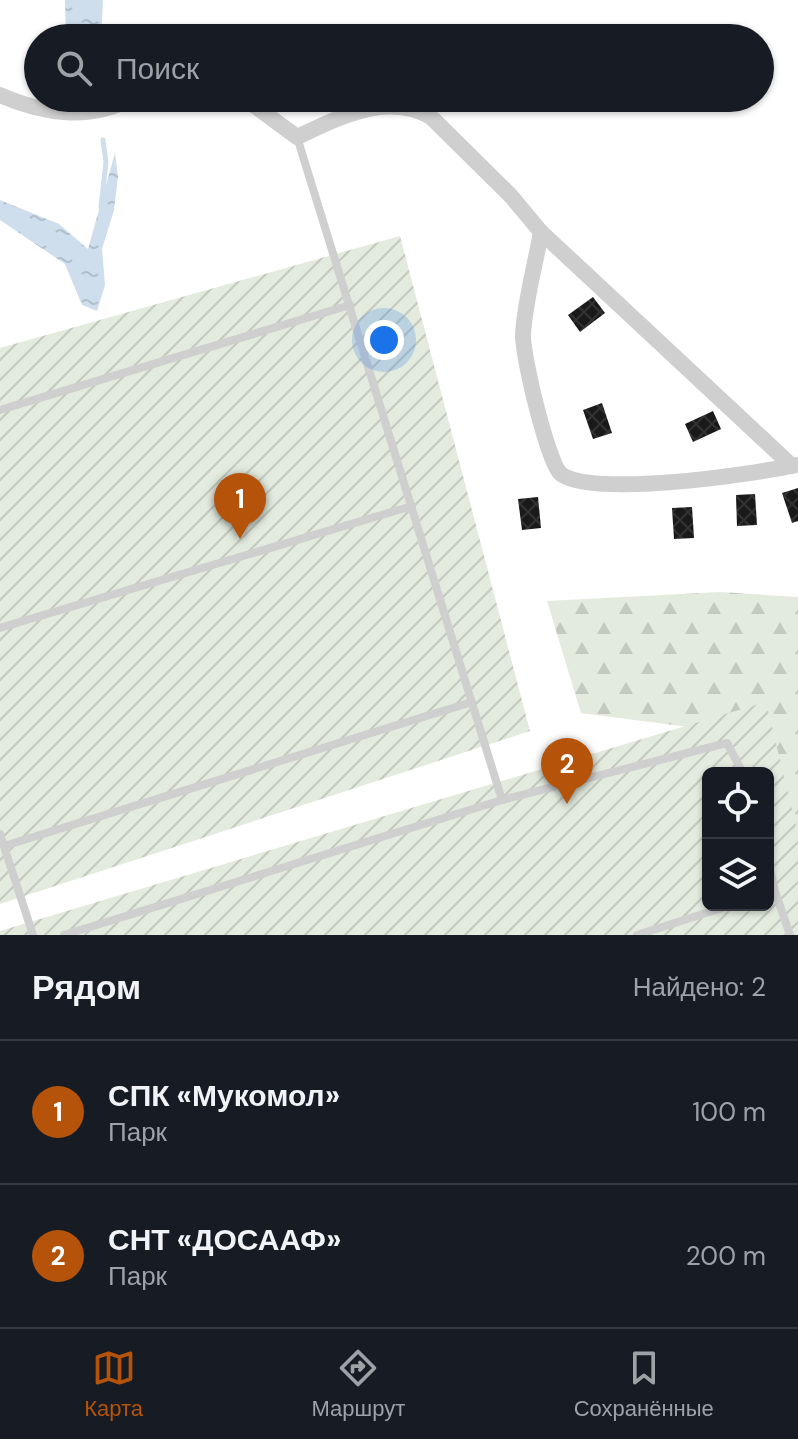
<!DOCTYPE html>
<html lang="ru">
<meta charset="utf-8">
<style>
:root{--surface:#171b24;--page:#242831;--text:#f1f3f6;--muted:#9ea1a6;--line:#363941;--accent:#b45309}
body{margin:0;font-family:"DM Sans",sans-serif;background:var(--page);color:var(--text)}
.controls{position:absolute;right:24px;bottom:24px;display:grid;overflow:hidden;border-radius:12px;box-shadow:0 2px 6px #0004}
.controls button{width:72px;height:72px;display:grid;place-items:center;padding:0;border:0;border-bottom:2px solid var(--line);background:var(--surface);color:var(--text);font:40px sans-serif}
.you{position:absolute;left:384px;top:340px;width:28px;height:28px;margin:-20px;border:6px solid #fff;border-radius:50%;background:#1a73e8;box-shadow:0 0 0 12px #1a73e833}
.badge{display:grid;place-items:center;width:52px;height:52px;border-radius:50%;background:var(--accent);color:#fff;font-size:26px;font-weight:700}
.pin{position:absolute;translate:-50% -66px;filter:drop-shadow(0 2px 4px #0008)}
.pin::after{content:'';position:absolute;top:42px;width:28px;height:24px;background:inherit;clip-path:polygon(0 0,100% 0,50% 100%)}
.list{margin:0;padding:0;list-style:none}
h2{display:flex;justify-content:space-between;align-items:center;height:104px;margin:0;padding:0 32px;font-size:34px}
h2 small{font-size:26px;font-weight:400;color:var(--muted)}
.list li{display:grid;grid-template-columns:52px 1fr auto;gap:24px;align-items:center;box-sizing:border-box;height:144px;padding:0 32px;border-top:2px solid var(--line)}
.list b{display:block;font-size:30px;white-space:nowrap}
.list p{margin:0;font-size:26px;white-space:nowrap;color:var(--muted)}
.list em{font-size:26px;font-style:normal;color:var(--muted)}
.icon{flex:none;width:44px;height:44px;fill:none;stroke:currentColor;stroke-width:2;stroke-linecap:round;stroke-linejoin:round}
.map{position:relative;flex:none;width:798px;height:935px;overflow:hidden}
.search{position:absolute;background:var(--surface);box-shadow:0 2px 6px #0004;left:24px;right:24px;top:24px;height:88px;display:flex;align-items:center;gap:20px;box-sizing:border-box;padding:0 28px;border-radius:44px;color:var(--muted);font-size:30px}
.sheet{height:392px;background:var(--surface)}
nav{display:flex;justify-content:space-around;align-items:center;box-sizing:border-box;height:112px;border-top:2px solid var(--line);background:var(--surface);font-size:22px;color:var(--muted)}
nav a{display:grid;justify-items:center;gap:4px}
nav .on{color:var(--accent)}
.map>svg:first-child{display:block}
.forest{fill:url(#forest-firs)}
.garden{fill:url(#garden-furrows);fill-rule:evenodd}
.water{fill:url(#water-ripples)}
.lines{fill:none;stroke-linecap:round;stroke-linejoin:round}
.stream{stroke:#cedeec;stroke-width:5}
.building{fill:url(#building-cross-hatch)}
.service{stroke:#cfcfcf;stroke-width:8}
.minor{stroke:#cfcfcf;stroke-width:16}
</style>
<div class="map">
<svg width="798" height="935" viewBox="0 0 798 935">
<defs>
<pattern id="forest-firs" width="22" height="20" patternUnits="userSpaceOnUse" patternTransform="scale(2)"><rect width="22" height="20" fill="#e3eade"/><path d="M5 1l3.5 6h-7zM16 11l3.5 6h-7z" fill="#c3c9bf"/></pattern>
<pattern id="garden-furrows" width="10" height="10" patternUnits="userSpaceOnUse" patternTransform="scale(2)"><rect width="10" height="10" fill="#e3eade"/><path d="M-1 1l2-2M0 10L10 0M9 11l2-2" fill="none" stroke="#c3c9bf"/></pattern>
<pattern id="water-ripples" width="26" height="14" patternUnits="userSpaceOnUse" patternTransform="scale(2)"><rect width="26" height="14" fill="#cedeec"/><path d="M2 4q2-2 4 0t4 0M15 11q2-2 4 0t4 0" fill="none" stroke="#b1bfcb"/></pattern>
<pattern id="building-cross-hatch" width="8" height="8" patternUnits="userSpaceOnUse" patternTransform="scale(2)"><rect width="8" height="8" fill="#191919"/><path d="M0 0l8 8M0 8l8-8" fill="none" stroke="#323232"/></pattern>
</defs>
<rect width="100%" height="100%" fill="#fff"/>
<!-- forest -->
<path class="forest" d="M720,592L798,597V881L768,773L742,734L581,713L547,601Z"/>
<!-- garden -->
<g class="garden">
<path d="M400,236L530,731L0,904V348Z"/>
<path d="M766,702L798,834V935H0V931ZM708,773H768V905H708Z"/>
</g>
<!-- water -->
<g class="water">
<path d="M65,0H103L101,38H66Z"/>
<path d="M115,153L118,177L114,210L102,249L105,285L97,311L82,305L65,264L0,220V200L59,224L88,249Z"/>
</g>
<g class="lines">
<!-- stream -->
<g class="stream">
<path d="M98,98V99"/>
<path d="M101,207L106,162L103,140"/>
</g>
</g>
<!-- building -->
<g class="building">
<path d="M593,297L605,313L580,332L568,315Z"/>
<path d="M602,403L612,433L593,439L583,410Z"/>
<path d="M713,411L721,429L693,442L685,424Z"/>
<path d="M798,488V521L792,523L782,493Z"/>
<path d="M755,494L757,525L737,526L736,495Z"/>
<path d="M538,497L541,528L522,530L518,499Z"/>
<path d="M692,507L694,538L674,539L672,508Z"/>
</g>
<g class="lines">
<!-- service -->
<g class="service">
<path d="M297,137L502,800L727,743L743,773"/>
<path d="M0,410L350,305"/>
<path d="M0,628L412,506"/>
<path d="M0,834L33,935"/>
<path d="M4,846L472,702"/>
<path d="M768,861L775,891L790,935"/>
<path d="M64,935L502,800"/>
<path d="M637,935L731,905"/>
</g>
<!-- minor -->
<g class="minor">
<path d="M0,95C44,114 89,121 133,98"/>
<path d="M244,98L297,137C340,117 386,92 431,117L511,196L541,232L792,466"/>
<path d="M541,232C535,266 525,301 523,334C522,354 548,464 561,474C593,498 754,474 796,465"/>
</g>
</g>
</svg>
<div class="controls">
<button><svg class="icon" aria-label="locate" viewBox="0 0 24 24"><circle cx="12" cy="12" r="6"/><path d="M12 2v4M12 18v4M2 12h4M18 12h4"/></svg></button>
<button><svg class="icon" aria-label="layers" viewBox="0 0 24 24"><path d="M12 4l9 5-9 5-9-5zM3 14l9 5 9-5"/></svg></button>
</div>
<div class="you"></div>
<div class="pin badge" style="left:240px;top:539px">1</div>
<div class="pin badge" style="left:567px;top:804px">2</div>
<div class="search"><svg class="icon" aria-label="search" viewBox="0 0 24 24"><circle cx="10" cy="10" r="6"/><path d="M15 15l6 6"/></svg>Поиск</div>
</div>
<section class="sheet">
<h2>Рядом<small>Найдено: 2</small></h2>
<ul class="list">
<li><span class="badge">1</span><div><b>СПК «Мукомол»</b><p>Парк</p></div><em>100 m</em></li>
<li><span class="badge">2</span><div><b>СНТ «ДОСААФ»</b><p>Парк</p></div><em>200 m</em></li>
</ul>
</section>
<nav>
<a class="on"><svg class="icon" aria-label="map" viewBox="0 0 24 24"><path d="M3 6l6-2 6 2 6-2v14l-6 2-6-2-6 2zM9 4v14M15 6v14"/></svg>Карта</a>
<a><svg class="icon" aria-label="directions" viewBox="0 0 24 24"><path d="M12 3l9 9-9 9-9-9zM9 14v-3h6M13 9l2 2-2 2"/></svg>Маршрут</a>
<a><svg class="icon" aria-label="saved" viewBox="0 0 24 24"><path d="M7 4h10v16l-5-4-5 4z"/></svg>Сохранённые</a>
</nav>
